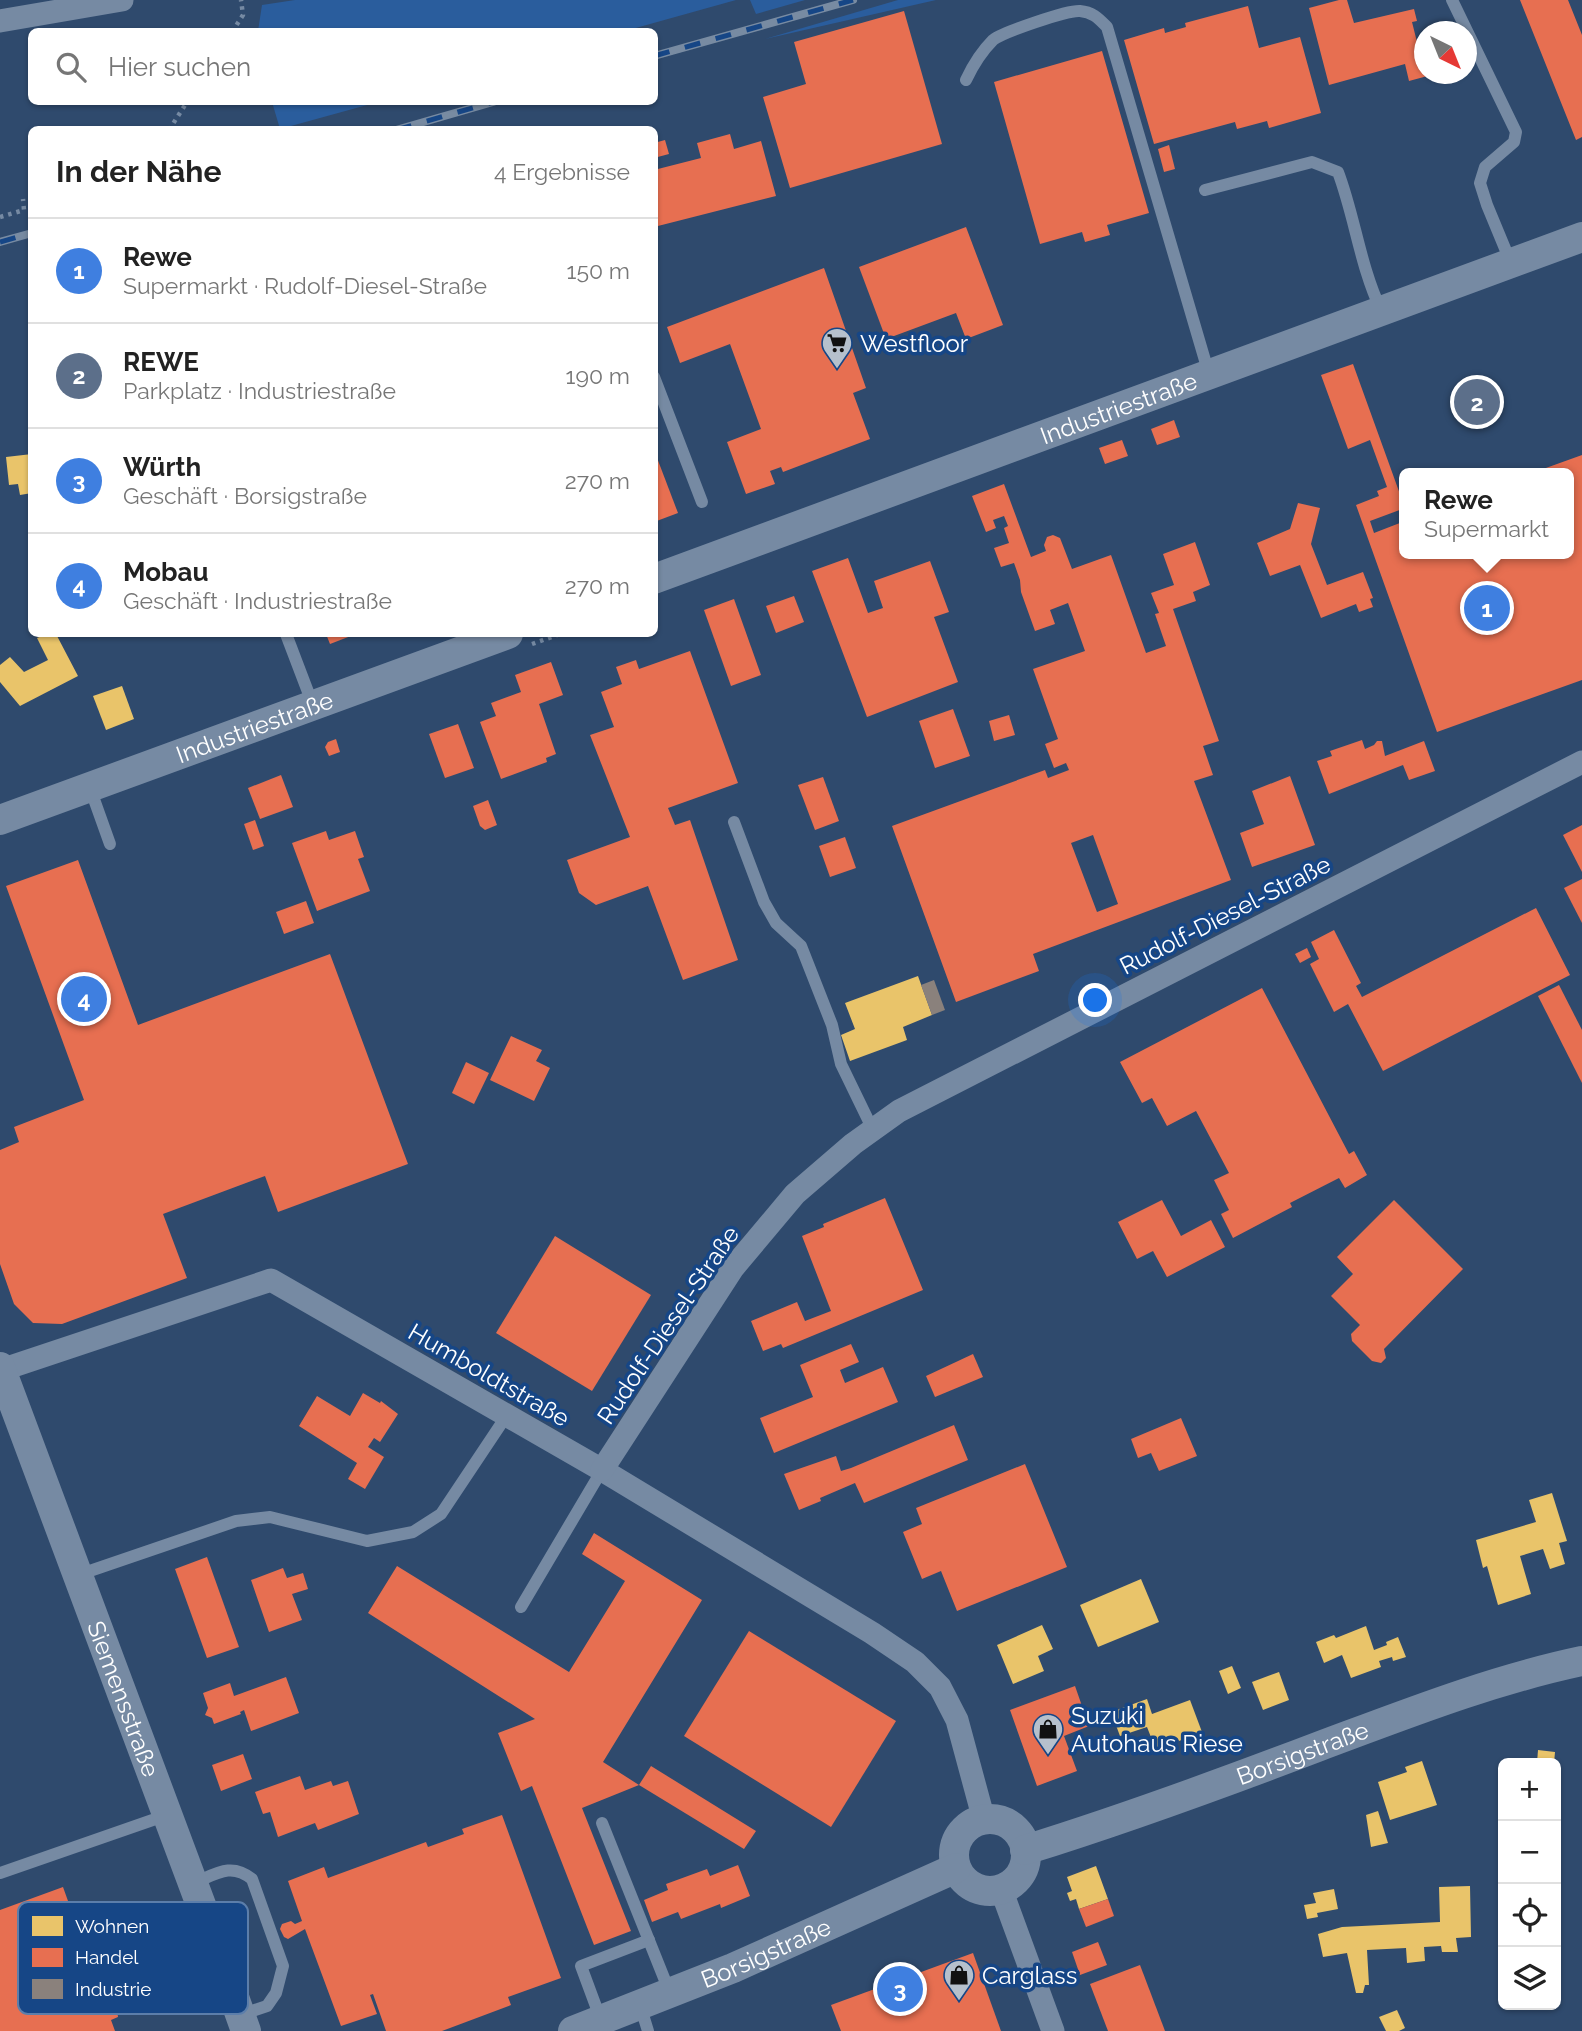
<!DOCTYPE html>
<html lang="de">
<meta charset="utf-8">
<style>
:root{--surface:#fff;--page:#f2f2f2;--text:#222;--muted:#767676;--line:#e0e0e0;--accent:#db2777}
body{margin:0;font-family:Raleway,sans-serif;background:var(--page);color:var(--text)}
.controls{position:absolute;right:21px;bottom:21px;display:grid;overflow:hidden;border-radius:10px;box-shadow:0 2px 5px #0004}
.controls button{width:63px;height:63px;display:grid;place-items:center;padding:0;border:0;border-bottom:2px solid var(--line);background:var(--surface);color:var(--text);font:35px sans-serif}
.compass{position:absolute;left:1414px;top:21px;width:63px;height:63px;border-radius:50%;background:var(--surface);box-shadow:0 2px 5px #0004;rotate:137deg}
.you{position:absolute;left:1096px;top:1001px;width:24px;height:24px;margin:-18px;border:5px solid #fff;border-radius:50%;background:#1a73e8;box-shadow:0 0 0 10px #1a73e833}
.badge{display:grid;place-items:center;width:46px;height:46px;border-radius:50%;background:var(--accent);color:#fff;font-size:23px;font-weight:700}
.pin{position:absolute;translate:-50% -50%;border:4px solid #fff;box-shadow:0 2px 7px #0006}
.popup{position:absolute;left:1399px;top:468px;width:175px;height:91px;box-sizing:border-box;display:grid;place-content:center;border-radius:10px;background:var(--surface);filter:drop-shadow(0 2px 5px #0005);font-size:23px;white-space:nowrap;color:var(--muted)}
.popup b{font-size:26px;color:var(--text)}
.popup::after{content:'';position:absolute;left:50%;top:100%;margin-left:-14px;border:14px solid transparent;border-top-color:var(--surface)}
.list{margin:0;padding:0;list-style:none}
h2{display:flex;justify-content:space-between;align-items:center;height:91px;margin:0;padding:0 28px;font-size:30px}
h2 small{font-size:23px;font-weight:400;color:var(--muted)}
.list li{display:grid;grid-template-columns:46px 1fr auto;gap:21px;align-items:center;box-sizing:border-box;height:105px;padding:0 28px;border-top:2px solid var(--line)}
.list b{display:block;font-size:26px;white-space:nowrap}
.list p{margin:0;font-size:23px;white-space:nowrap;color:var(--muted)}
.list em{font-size:23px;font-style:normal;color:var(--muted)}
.icon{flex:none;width:38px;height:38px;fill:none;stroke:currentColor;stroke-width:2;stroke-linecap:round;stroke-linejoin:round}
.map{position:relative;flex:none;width:1582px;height:2031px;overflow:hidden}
.search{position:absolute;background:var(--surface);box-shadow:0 2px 5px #0004;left:28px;top:28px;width:630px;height:77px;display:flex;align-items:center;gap:18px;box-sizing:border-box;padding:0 24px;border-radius:10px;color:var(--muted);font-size:26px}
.panel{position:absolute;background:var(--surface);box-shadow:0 2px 5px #0004;left:28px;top:126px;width:630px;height:511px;border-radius:10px}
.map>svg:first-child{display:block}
.green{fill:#2a5d9d}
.homes{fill:#e9c46a}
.shops{fill:#e76f51;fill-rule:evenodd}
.industry{fill:#8a817c}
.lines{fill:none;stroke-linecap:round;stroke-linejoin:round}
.path{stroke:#768aa3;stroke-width:4.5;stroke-dasharray:3.5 5;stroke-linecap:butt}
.service{stroke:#768aa3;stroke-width:12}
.minor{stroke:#768aa3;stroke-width:23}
.tertiary{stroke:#768aa3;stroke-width:30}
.rail-casing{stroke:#788ba2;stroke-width:8}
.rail{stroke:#164686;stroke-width:5;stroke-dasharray:16;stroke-linecap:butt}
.labels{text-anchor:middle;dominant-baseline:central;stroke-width:7;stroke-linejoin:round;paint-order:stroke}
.poi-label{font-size:24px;fill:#fff;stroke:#164686;text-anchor:start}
.street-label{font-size:24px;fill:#fff;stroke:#164686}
.key{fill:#164686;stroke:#5c7eaa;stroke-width:2}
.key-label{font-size:19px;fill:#fff}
</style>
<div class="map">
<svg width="1582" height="2031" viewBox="0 0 1582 2031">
<rect width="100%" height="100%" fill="#2f4a6d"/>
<!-- green -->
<g class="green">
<path d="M295,0H736L625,31H258L262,5Z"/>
<path d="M750,0H805L756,14Z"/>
<path d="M898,0H936L765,39Z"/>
<path d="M272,102H378L280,129Z"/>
</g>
<!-- homes -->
<g class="homes">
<path d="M32,454V493L20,495L18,484L9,485L6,457Z"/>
<path d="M47,634H56L78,676L20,706L0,682V665L10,657L24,672L48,660L37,638Z"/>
<path d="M122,686L134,719L106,730L93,696Z"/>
<path d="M918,976L932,1015L903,1027L907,1040L850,1061L841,1035L855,1029L845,1003Z"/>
<path d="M1552,1493L1567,1541L1559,1543L1565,1564L1550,1569L1543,1549L1520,1556L1531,1594L1498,1605L1487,1566L1483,1568L1476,1540L1536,1522L1529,1500Z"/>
<path d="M1141,1579L1159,1622L1098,1647L1080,1605Z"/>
<path d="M1042,1625L1053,1649L1038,1656L1044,1671L1013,1684L997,1645Z"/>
<path d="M1366,1626L1374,1650L1387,1645L1386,1642L1398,1637L1406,1657L1393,1661L1392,1657L1379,1661L1381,1667L1351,1678L1342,1655L1324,1663L1316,1642L1334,1635L1336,1638Z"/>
<path d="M1232,1666L1241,1688L1228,1694L1219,1671Z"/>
<path d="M1279,1672L1289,1700L1263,1710L1252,1682Z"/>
<path d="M1147,1699L1152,1714L1190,1700L1202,1732L1156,1750L1147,1727L1120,1736L1111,1712Z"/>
<path d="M1538,1750L1555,1752L1554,1763H1537Z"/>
<path d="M1422,1761L1437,1805L1390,1820L1378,1782L1407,1772L1405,1767Z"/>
<path d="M1378,1811L1388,1843L1371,1847L1366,1815Z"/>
<path d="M1096,1866L1108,1899L1079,1909L1076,1899L1070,1901L1067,1893L1072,1891L1067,1877Z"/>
<path d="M1470,1886L1471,1937L1456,1938L1458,1952H1442L1441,1946L1424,1947L1425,1961L1407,1963L1406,1948L1367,1950L1369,1985H1365L1363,1993H1356L1347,1953L1323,1957L1318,1934L1342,1927L1440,1922L1439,1887Z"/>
<path d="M1334,1889L1338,1909L1317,1913L1318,1917L1307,1919L1304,1905L1316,1903L1313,1893Z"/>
<path d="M1397,2010L1405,2028L1399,2031H1386L1379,2017Z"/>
</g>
<!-- shops -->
<g class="shops">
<path d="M1339,0H1347L1354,23L1414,9L1417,21L1412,22L1417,42L1424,40V74H1435L1409,81L1405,64L1329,85L1309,8Z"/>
<path d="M1520,0H1568L1582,35V137L1576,140Z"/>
<path d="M1248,6L1259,48L1300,37L1321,113L1269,128L1267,121L1237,129L1235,122L1154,144L1124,40L1164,28L1165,33L1186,27L1185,23Z"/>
<path d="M904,11L942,144L790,188L763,97L806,84L794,42Z"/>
<path d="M1102,51L1149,213L1107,225L1110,235L1085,242L1082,232L1040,244L994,82Z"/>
<path d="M730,134L734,149L761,141L776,196L654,227V170L701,158L697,143Z"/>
<path d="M665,140L669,154L654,158V143Z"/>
<path d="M1169,145L1175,169L1164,172L1158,149Z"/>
<path d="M966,227L1003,325L966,339L956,313L886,339L859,267Z"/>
<path d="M824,268L866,388L853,393L870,439L783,472L781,467L770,471L775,484L746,494L727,442L761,429L730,344L680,363L667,327Z"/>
<path d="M1353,364L1405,508L1370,521L1374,533L1405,521V554H1569V473H1532L1582,455V680L1437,732L1356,505L1379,496L1377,491L1387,487L1370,440L1348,449L1321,375Z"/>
<path d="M1174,420L1180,437L1157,445L1151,429Z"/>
<path d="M1122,440L1128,456L1105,464L1099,448Z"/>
<path d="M654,450L678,513L654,522Z"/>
<path d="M1004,484L1031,557L1046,551L1044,545L1047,537L1053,535L1060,538L1072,569L1111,555L1146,653L1166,646L1155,614L1159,613L1151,593L1174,585L1163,554L1195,542L1210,585L1193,592L1196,601L1173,609L1219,741L1203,746L1213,775L1194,781L1231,880L1033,954L1039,971L956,1002L892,826L1045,770L1048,778L1069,770L1066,763L1054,768L1045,744L1058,739L1033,669L1085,651L1068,603L1050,610L1055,624L1035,631L1021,592L1020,580L1014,563L1001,567L994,548L1009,543L1004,528L1008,526L1004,516L993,520L996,528L986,532L972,496ZM1093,835L1118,904L1097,912L1071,843Z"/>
<path d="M1298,503L1320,508L1311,544L1327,585L1363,572L1373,598L1370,599L1373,607L1359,612L1356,604L1321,618L1300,565L1270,576L1257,543L1290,529Z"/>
<path d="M848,558L868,613L883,608L874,581L930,561L949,612L934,617L958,682L867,717L812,571Z"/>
<path d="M794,596L804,622L776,633L766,606Z"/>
<path d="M734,599L761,675L731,686L704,610Z"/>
<path d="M326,634H356L330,644Z"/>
<path d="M690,651L738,783L668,808L675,825L690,820L738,960L683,980L648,886L596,905L579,893L567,860L630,837L590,735L614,727L601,692L622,684L616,667L636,660L639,669Z"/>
<path d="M551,662L563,695L539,704L556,754L546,758L547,762L501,779L480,722L496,716L491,703L521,692L515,675Z"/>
<path d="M953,709L970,756L935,768L919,721Z"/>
<path d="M1009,715L1015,735L994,741L989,721Z"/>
<path d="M458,724L474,768L445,778L429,734Z"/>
<path d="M336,739L340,752L329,756L325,747L328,742Z"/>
<path d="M1362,740L1365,749L1374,745L1377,741H1382L1385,756L1424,741L1435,771L1409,780L1403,765L1329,794L1317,761L1332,756L1330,751Z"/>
<path d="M281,775L293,807L260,819L248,788Z"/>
<path d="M1290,776L1315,845L1252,867L1240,833L1264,824L1252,791Z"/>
<path d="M823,777L839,821L815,830L798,785Z"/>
<path d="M488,800L497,825L485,830L480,826L473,806Z"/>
<path d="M255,820L264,846L253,850L244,824Z"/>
<path d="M1582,825V872L1563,835Z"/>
<path d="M326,831L329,840L355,831L364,857L358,859L370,891L317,911L292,843Z"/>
<path d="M845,837L856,868L830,877L819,846Z"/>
<path d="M78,860L138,1025L330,954L408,1164L278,1212L265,1176L163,1214L187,1278L62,1324L33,1323L14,1304L0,1264V1150L19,1142L14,1127L84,1100L6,886Z"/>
<path d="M1582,879V923L1564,888Z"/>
<path d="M306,901L314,923L284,934L276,912Z"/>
<path d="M1536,908L1570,975L1383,1071L1348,1004L1334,1012L1310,964L1319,959L1311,942L1334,930L1361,983L1356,986L1362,997Z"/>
<path d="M1307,948L1311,957L1300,963L1295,954Z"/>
<path d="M1559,985L1582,1030V1083L1538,996Z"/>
<path d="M1262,988L1349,1154L1354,1151L1367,1175L1345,1188L1339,1178L1290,1203L1292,1207L1233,1238L1221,1214L1229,1210L1214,1180L1229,1173L1196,1111L1167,1126L1152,1098L1142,1103L1120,1062Z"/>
<path d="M511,1036L542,1050L536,1061L550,1068L534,1101L490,1080Z"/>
<path d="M466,1062L489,1073L474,1104L452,1093Z"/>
<path d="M885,1198L923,1290L783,1348L781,1344L763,1351L751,1321L797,1302L805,1321L831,1311L802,1236L824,1227L823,1224Z"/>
<path d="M1162,1200L1181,1236L1211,1220L1225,1247L1167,1277L1153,1251L1137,1259L1118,1222Z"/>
<path d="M1394,1200L1463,1269L1384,1349L1386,1358L1381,1363L1372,1361L1352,1341L1351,1334L1360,1325L1331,1296L1353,1274L1337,1257Z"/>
<path d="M555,1236L651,1295L592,1391L496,1333Z"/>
<path d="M851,1344L859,1362L840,1370L845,1383L883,1367L898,1402L774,1453L760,1418L813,1397L800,1365Z"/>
<path d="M973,1354L983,1377L935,1397L926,1376Z"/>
<path d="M363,1393L380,1403L381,1401L398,1414L380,1442L374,1438L368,1447L384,1457L365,1489L348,1479L357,1463L299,1426L317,1396L350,1416Z"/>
<path d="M1181,1418L1197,1456L1159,1471L1151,1453L1138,1458L1131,1439Z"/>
<path d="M954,1425L968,1460L864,1503L855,1483L820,1498L821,1501L799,1510L784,1474L836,1456L841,1471L851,1468Z"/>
<path d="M1025,1464L1067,1567L957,1611L941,1571L922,1579L903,1532L922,1524L916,1508Z"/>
<path d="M594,1533L702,1600L603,1762L639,1785L582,1808L631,1931L594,1945L532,1786L521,1791L498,1733L535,1719L368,1613L397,1566L569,1672L625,1581L582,1554Z"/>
<path d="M207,1557L239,1647L207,1658L175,1569Z"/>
<path d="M283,1568L287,1578L303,1573L308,1589L292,1594L302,1620L269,1632L251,1580Z"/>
<path d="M749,1631L896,1721L831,1827L684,1736Z"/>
<path d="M286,1677L299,1713L251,1731L244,1710L240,1712L241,1714L214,1724L212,1718L205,1715L208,1708L203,1693L230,1683L234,1696Z"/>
<path d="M1075,1686L1089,1726L1064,1736L1077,1771L1037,1786L1010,1710Z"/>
<path d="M243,1754L252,1779L221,1791L212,1765Z"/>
<path d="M651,1766L756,1831L744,1849L639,1785Z"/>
<path d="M300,1776L305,1790L331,1781L333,1786L348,1781L359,1814L318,1830L315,1823L278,1837L270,1812L263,1814L255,1792Z"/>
<path d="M502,1815L561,1978L508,1997L511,2005L442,2031H386L373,1994L370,1995L377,2014L341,2026L305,1929L288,1939L284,1937L280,1929L282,1924L291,1921L295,1924L302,1921L288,1881L324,1867L328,1878L426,1842L428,1847L464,1834L462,1829Z"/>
<path d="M738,1865L750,1896L721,1908L720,1904L681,1919L678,1912L652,1922L644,1900L668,1890L666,1884L707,1869L710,1876Z"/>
<path d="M63,1887L92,1968L99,1965L114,1990L118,2017L111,2020L115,2031H0V1910Z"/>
<path d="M1108,1899L1114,1916L1086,1927L1079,1909Z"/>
<path d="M1098,1942L1107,1965L1080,1975L1072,1952Z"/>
<path d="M973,1953L1001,2031H841L831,2005Z"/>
<path d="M1140,1965L1165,2031H1108L1090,1984Z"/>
</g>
<!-- industry -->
<path class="industry" d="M934,980L945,1010L932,1015L921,985Z"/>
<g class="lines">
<!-- path -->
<g class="path">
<path d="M232,32L243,15L241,0"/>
<path d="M169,130L187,102"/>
<path d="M0,217L24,210L23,199"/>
<path d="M532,644L560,634"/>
</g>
<!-- service -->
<g class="service">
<path d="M1452,0L1516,132L1514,142L1485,167L1480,183L1487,205L1511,263"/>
<path d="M966,80C973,65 981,52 993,40C1004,32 1067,10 1080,11C1093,12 1099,19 1107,27L1209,374"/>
<path d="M1205,190L1312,162L1338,172C1355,217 1360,266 1381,310"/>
<path d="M654,377L702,502"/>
<path d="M286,634L313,705"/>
<path d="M90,788L110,844"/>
<path d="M734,822L764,902L776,923L801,946L832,1025L841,1064L873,1130"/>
<path d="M78,1575L236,1521L270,1517L367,1541L413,1532L441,1514L507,1415"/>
<path d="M521,1607L602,1470"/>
<path d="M602,1823L670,1993"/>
<path d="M0,1873L167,1815"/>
<path d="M194,1883C216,1874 231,1862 252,1879L283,1966L276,1993L267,2006L240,2015"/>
<path d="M640,2005L648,2031"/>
<path d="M601,2020L581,1966L649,1940"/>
</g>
<!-- minor -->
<g class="minor">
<path d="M0,21L122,0"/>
<path d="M1,1370L271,1280L602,1470L872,1633L915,1662L940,1687L957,1720L984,1820"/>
<path d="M602,1470L733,1268L795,1194L853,1144L899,1111L1582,762"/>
<path d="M1001,1889L1053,2031"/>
</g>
<!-- tertiary -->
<g class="tertiary">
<path id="s1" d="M654,579L1582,237"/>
<path id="s2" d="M0,820L508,634"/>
<path id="s3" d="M0,1367L207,1921L246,2031"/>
<circle cx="990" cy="1855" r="36"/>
<path id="s4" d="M1025,1850C1125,1819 1223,1783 1320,1746C1406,1714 1492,1680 1582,1661"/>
<path id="s5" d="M573,2031L733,1968L956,1868"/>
</g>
<!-- rail casing -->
<g class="rail-casing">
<g id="rail">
<path d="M654,56L853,0"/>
<path d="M396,130L493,102"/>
<path d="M0,242L32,233"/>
</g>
</g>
<!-- rail -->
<use href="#rail" class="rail"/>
</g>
<!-- icons -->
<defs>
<g id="supermarket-pin" transform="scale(1.575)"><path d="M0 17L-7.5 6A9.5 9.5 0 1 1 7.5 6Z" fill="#b6c0cc" stroke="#164686"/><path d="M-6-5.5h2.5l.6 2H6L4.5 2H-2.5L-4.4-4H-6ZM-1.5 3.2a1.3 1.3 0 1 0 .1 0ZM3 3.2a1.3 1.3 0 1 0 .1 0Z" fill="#111"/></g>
<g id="shop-pin" transform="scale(1.575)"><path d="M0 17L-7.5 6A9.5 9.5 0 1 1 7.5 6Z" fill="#b6c0cc" stroke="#164686"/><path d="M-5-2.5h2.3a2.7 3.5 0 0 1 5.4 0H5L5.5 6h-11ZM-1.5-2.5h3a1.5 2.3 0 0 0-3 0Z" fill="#111"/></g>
</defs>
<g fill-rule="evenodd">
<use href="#supermarket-pin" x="837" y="343"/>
<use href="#shop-pin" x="1048" y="1729"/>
<use href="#shop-pin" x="959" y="1975"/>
</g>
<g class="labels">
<!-- poi labels -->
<g class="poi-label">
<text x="860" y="343">Westfloor</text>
<text x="1071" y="1715">Suzuki<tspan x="1071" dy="28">Autohaus Riese</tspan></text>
<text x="982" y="1975">Carglass</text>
</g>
<!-- street labels -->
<g class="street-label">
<text stroke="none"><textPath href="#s1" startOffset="495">Industriestraße</textPath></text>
<text stroke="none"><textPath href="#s2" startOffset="271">Industriestraße</textPath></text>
<text transform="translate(1225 915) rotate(-27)">Rudolf-Diesel-Straße</text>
<text transform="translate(668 1325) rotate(-56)">Rudolf-Diesel-Straße</text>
<text transform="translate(489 1375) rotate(30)">Humboldtstraße</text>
<text stroke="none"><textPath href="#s3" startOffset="354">Siemensstraße</textPath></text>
<text stroke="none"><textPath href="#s4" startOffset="294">Borsigstraße</textPath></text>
<text stroke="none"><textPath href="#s5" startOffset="208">Borsigstraße</textPath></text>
</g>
</g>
<!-- legend -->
<rect x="18" y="1902" width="230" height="112" rx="10" class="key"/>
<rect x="32" y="1916" width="31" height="20" fill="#e9c46a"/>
<rect x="32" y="1948" width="31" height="19" fill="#e76f51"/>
<rect x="32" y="1979" width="31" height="20" fill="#8a817c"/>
<g class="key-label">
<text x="75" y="1933">Wohnen</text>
<text x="75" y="1964">Handel</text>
<text x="75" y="1996">Industrie</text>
</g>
</svg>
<div class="controls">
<button>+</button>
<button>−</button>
<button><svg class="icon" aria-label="locate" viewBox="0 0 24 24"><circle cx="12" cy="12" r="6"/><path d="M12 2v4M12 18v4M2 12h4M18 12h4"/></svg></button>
<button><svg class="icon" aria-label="layers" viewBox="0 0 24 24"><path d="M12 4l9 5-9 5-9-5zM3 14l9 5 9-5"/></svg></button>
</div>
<svg class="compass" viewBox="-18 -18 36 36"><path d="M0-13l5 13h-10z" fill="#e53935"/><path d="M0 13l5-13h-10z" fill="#767676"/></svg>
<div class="you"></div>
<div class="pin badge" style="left:1487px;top:608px;background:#3f7fe0">1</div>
<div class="popup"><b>Rewe</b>Supermarkt</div>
<div class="pin badge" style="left:1477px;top:402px;background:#5c6f8a">2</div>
<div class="pin badge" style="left:900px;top:1989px;background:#3f7fe0">3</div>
<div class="pin badge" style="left:84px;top:999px;background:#3f7fe0">4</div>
<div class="search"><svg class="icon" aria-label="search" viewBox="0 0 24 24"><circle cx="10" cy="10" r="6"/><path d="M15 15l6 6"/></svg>Hier suchen</div>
<section class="panel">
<h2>In der Nähe<small>4 Ergebnisse</small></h2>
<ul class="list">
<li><span class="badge" style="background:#3f7fe0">1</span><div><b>Rewe</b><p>Supermarkt · Rudolf-Diesel-Straße</p></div><em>150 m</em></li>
<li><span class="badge" style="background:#5c6f8a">2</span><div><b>REWE</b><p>Parkplatz · Industriestraße</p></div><em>190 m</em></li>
<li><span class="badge" style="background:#3f7fe0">3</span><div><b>Würth</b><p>Geschäft · Borsigstraße</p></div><em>270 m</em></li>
<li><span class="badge" style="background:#3f7fe0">4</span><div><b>Mobau</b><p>Geschäft · Industriestraße</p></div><em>270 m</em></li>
</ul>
</section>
</div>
